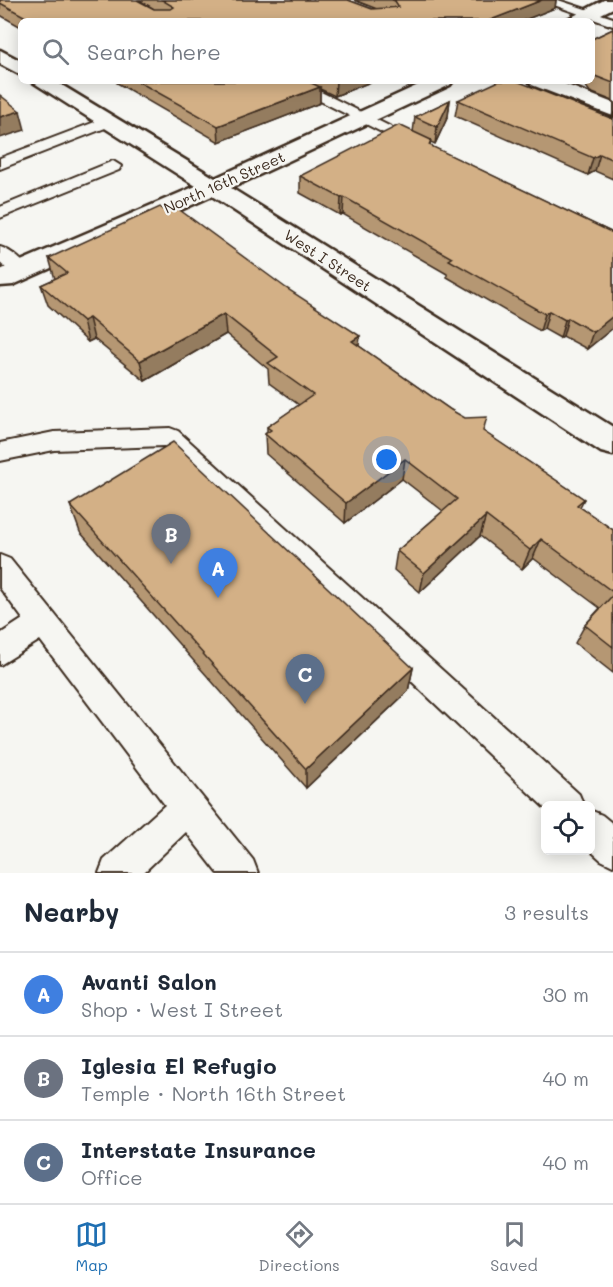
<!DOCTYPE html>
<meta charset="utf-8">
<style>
:root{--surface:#fff;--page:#f2f2f3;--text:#1f2937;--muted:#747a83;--line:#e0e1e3;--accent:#1f6fb2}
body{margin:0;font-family:Mali,sans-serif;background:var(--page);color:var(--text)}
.controls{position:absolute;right:18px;bottom:18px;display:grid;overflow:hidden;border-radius:9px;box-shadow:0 3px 15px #0003}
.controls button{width:54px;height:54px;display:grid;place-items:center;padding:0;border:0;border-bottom:2px solid var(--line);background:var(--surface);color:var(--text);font:30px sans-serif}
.you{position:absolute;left:387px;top:460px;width:21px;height:21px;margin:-15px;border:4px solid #fff;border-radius:50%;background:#1a73e8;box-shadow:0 0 0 9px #1a73e833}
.badge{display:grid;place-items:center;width:39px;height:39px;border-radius:50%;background:var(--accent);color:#fff;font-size:20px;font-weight:700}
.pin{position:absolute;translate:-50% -50px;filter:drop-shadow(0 2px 3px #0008)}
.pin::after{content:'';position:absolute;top:32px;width:21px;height:18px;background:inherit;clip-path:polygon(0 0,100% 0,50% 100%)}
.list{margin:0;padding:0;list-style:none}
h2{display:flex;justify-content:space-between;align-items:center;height:78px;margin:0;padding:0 24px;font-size:26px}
h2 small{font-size:20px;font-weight:400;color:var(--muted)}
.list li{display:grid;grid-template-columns:39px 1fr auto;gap:18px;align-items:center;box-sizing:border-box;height:84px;padding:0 24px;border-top:2px solid var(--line)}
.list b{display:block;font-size:22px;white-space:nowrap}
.list p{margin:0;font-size:20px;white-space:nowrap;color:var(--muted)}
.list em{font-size:20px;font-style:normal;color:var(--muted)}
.icon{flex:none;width:33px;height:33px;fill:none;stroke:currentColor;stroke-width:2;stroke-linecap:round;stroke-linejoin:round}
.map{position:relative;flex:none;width:613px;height:873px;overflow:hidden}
.search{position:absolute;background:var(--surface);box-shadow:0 3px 15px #0003;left:18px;right:18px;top:18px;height:66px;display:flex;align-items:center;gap:15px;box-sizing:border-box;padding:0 21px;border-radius:9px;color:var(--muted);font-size:22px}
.sheet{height:330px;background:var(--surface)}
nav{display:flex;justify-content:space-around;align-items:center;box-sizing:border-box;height:84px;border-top:2px solid var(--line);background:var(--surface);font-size:16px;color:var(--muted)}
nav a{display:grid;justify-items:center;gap:3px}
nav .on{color:var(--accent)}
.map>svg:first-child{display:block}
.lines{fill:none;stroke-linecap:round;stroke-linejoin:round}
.service-casing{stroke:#3b2a1e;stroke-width:4}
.minor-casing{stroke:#3b2a1e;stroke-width:5}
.service{fill:#f6f6f2;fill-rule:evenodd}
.minor{fill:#f6f6f2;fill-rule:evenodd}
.wall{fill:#b59773;stroke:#3b2a1e;stroke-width:1.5}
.shaded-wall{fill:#947b5e;stroke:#3b2a1e;stroke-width:1.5}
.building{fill:#d3b086;stroke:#3b2a1e;stroke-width:1.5}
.labels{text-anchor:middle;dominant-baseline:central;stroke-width:4.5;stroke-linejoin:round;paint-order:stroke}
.far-street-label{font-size:15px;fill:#3b2a1e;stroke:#f6f6f2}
</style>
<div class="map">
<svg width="613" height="873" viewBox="0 0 613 873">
<rect width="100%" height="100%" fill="#f6f6f2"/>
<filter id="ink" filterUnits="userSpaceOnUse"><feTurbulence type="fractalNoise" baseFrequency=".0167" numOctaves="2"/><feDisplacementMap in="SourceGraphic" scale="12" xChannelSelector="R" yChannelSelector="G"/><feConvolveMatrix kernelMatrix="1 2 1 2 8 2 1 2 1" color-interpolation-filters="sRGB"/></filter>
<g filter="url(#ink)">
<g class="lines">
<!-- service casing -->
<g class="service-casing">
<g id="service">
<path d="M540,0H558L613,18V26Z"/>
<path d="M281,81H299L425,144L417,149L411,147Z"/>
<path d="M108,117L113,119L116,122L113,125L0,169V158Z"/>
<path d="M113,161L121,166L119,170L0,218V207Z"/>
<path d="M0,247C11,250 24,262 31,271L28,275H14L0,263Z"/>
<path d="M170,428L178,431L579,794L584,806H546V809L164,446L54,450L0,461V443L54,432Z"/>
<path d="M0,555L10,559L253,860L258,873H218L186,832L143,873H99L104,860L165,805L40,640L0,665V634L23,619L0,588Z"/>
<path d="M590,810L602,815L613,824V866L601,860L590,850Z"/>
</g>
</g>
<!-- minor casing -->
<g class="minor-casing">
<g id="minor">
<path d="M604,0H613V8L587,21H564Z"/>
<path d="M0,50L21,61V75L0,64Z"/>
<path d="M31,81H55L215,178L427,81H453L450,85L231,188L613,427V455L601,452L212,196L13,285L0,286V270L196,186Z"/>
<path d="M529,81H557L613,103V116L532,85Z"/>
</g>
</g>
<!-- service -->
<use href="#service" class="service"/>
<!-- minor -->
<use href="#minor" class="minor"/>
</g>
<!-- wall -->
<g class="wall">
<path d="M0,0L154,9L139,0H348L372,9H377L354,0H556L555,8L522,21H21V27L0,15Z"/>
<path d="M613,29V101L590,92L582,81H592V39Z"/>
<path d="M116,81H373L335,96L320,89V103L219,142L117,83Z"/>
<path d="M450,100L448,116L435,144L431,142L430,146L613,233V328L587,349L563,336L560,338L544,329L540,331L447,277V274L343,214L340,215L300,193V176L413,132L415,117Z"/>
<path d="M458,100L612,118L613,111V179L595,171L588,175L455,116Z"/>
<path d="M49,258L359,346L451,410L584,499L580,507L613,530V673L575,643L585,625L600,608L533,558L522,569L480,536L420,592L394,570L397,551L443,511L402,479L345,523L266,454L265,434L267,432V427L299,405L269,383L268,369L226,334L145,381L94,339L88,342L48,305L41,285L55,279Z"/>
<path d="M70,505L413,668L408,691L306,788L80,532Z"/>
</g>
<!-- shaded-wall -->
<g class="shaded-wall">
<path d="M542,0H556L555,8L522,21H488Z"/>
<path d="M336,81H373L335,96Z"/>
<path d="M320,87V103L219,142L218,126Z"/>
<path d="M450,100L448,116L435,144L437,127Z"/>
<path d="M20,111L25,130L0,138V117Z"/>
<path d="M600,154L595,171L588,175L593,158Z"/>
<path d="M344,197L343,214L340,215L341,198Z"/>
<path d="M549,311L544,329L540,331L545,314Z"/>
<path d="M224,314L226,334L145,381L140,361Z"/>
<path d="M613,316V328L587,349L593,332Z"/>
<path d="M89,318L94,339L88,342L83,321Z"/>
<path d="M568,318L563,336L560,338L565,320Z"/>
<path d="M360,336L358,356L352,341Z"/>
<path d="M405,459L402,479L345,523L346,503Z"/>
<path d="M486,516L480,536L420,592L424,573Z"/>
<path d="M541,539L533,558L522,569L530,550Z"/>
<path d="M413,668L408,691L306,788V769Z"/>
</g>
<!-- building -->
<g class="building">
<path d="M0,0H137L154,9H171L174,7L162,0H348L372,9L399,7L395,1L392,0H542L488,21H33L0,3Z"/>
<path d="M613,29V83L595,76L592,73V39Z"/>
<path d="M137,81H307L320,87L218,126Z"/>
<path d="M499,81H517L613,119V160L600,154L593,158L458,100Z"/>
<path d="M0,95L20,111L0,117Z"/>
<path d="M450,100L437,127L415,117Z"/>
<path d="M399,125L431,140L429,145L613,233V316L593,332L568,318L565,320L549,311L545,314L449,260L452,258L344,197L341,198L300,176Z"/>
<path d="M160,207L164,210L177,208L286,288L360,336L352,341L451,410L465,418L487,417L483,431L584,499L577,505L613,530V592L541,539L530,550L486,516L424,573L397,551L457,499L405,459L346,503L265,434L271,430L267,427L313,395L268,363L278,357L224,314L140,361L89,318L83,321L41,285L67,273L49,258Z"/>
<path d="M173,442L413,668L306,769L70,505Z"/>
<path d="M613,595V647L585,625Z"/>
</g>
</g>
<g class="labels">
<!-- far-street labels -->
<g class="far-street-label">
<text transform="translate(224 182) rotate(-24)">North 16th Street</text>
<text transform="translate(328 260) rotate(33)">West I Street</text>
</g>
</g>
</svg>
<div class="controls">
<button><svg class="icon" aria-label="locate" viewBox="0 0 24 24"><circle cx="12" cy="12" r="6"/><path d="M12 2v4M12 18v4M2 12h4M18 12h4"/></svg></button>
</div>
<div class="you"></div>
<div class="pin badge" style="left:218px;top:598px;background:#3f7fe0">A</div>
<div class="pin badge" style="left:171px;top:564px;background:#6b7280">B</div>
<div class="pin badge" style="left:305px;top:704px;background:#5c6f8a">C</div>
<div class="search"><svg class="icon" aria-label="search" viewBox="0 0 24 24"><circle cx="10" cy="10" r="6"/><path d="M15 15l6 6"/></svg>Search here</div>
</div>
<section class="sheet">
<h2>Nearby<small>3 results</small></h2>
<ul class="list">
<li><span class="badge" style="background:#3f7fe0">A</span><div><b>Avanti Salon</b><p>Shop · West I Street</p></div><em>30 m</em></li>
<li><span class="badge" style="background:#6b7280">B</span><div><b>Iglesia El Refugio</b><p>Temple · North 16th Street</p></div><em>40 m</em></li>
<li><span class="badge" style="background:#5c6f8a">C</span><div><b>Interstate Insurance</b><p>Office</p></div><em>40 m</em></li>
</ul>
</section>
<nav>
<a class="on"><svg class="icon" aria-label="map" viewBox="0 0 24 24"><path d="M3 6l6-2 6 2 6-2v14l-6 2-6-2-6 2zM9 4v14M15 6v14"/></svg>Map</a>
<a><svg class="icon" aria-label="directions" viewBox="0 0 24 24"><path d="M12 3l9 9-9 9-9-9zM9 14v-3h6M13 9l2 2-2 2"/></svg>Directions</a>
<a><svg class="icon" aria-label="saved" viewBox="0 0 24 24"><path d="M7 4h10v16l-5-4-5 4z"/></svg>Saved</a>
</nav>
